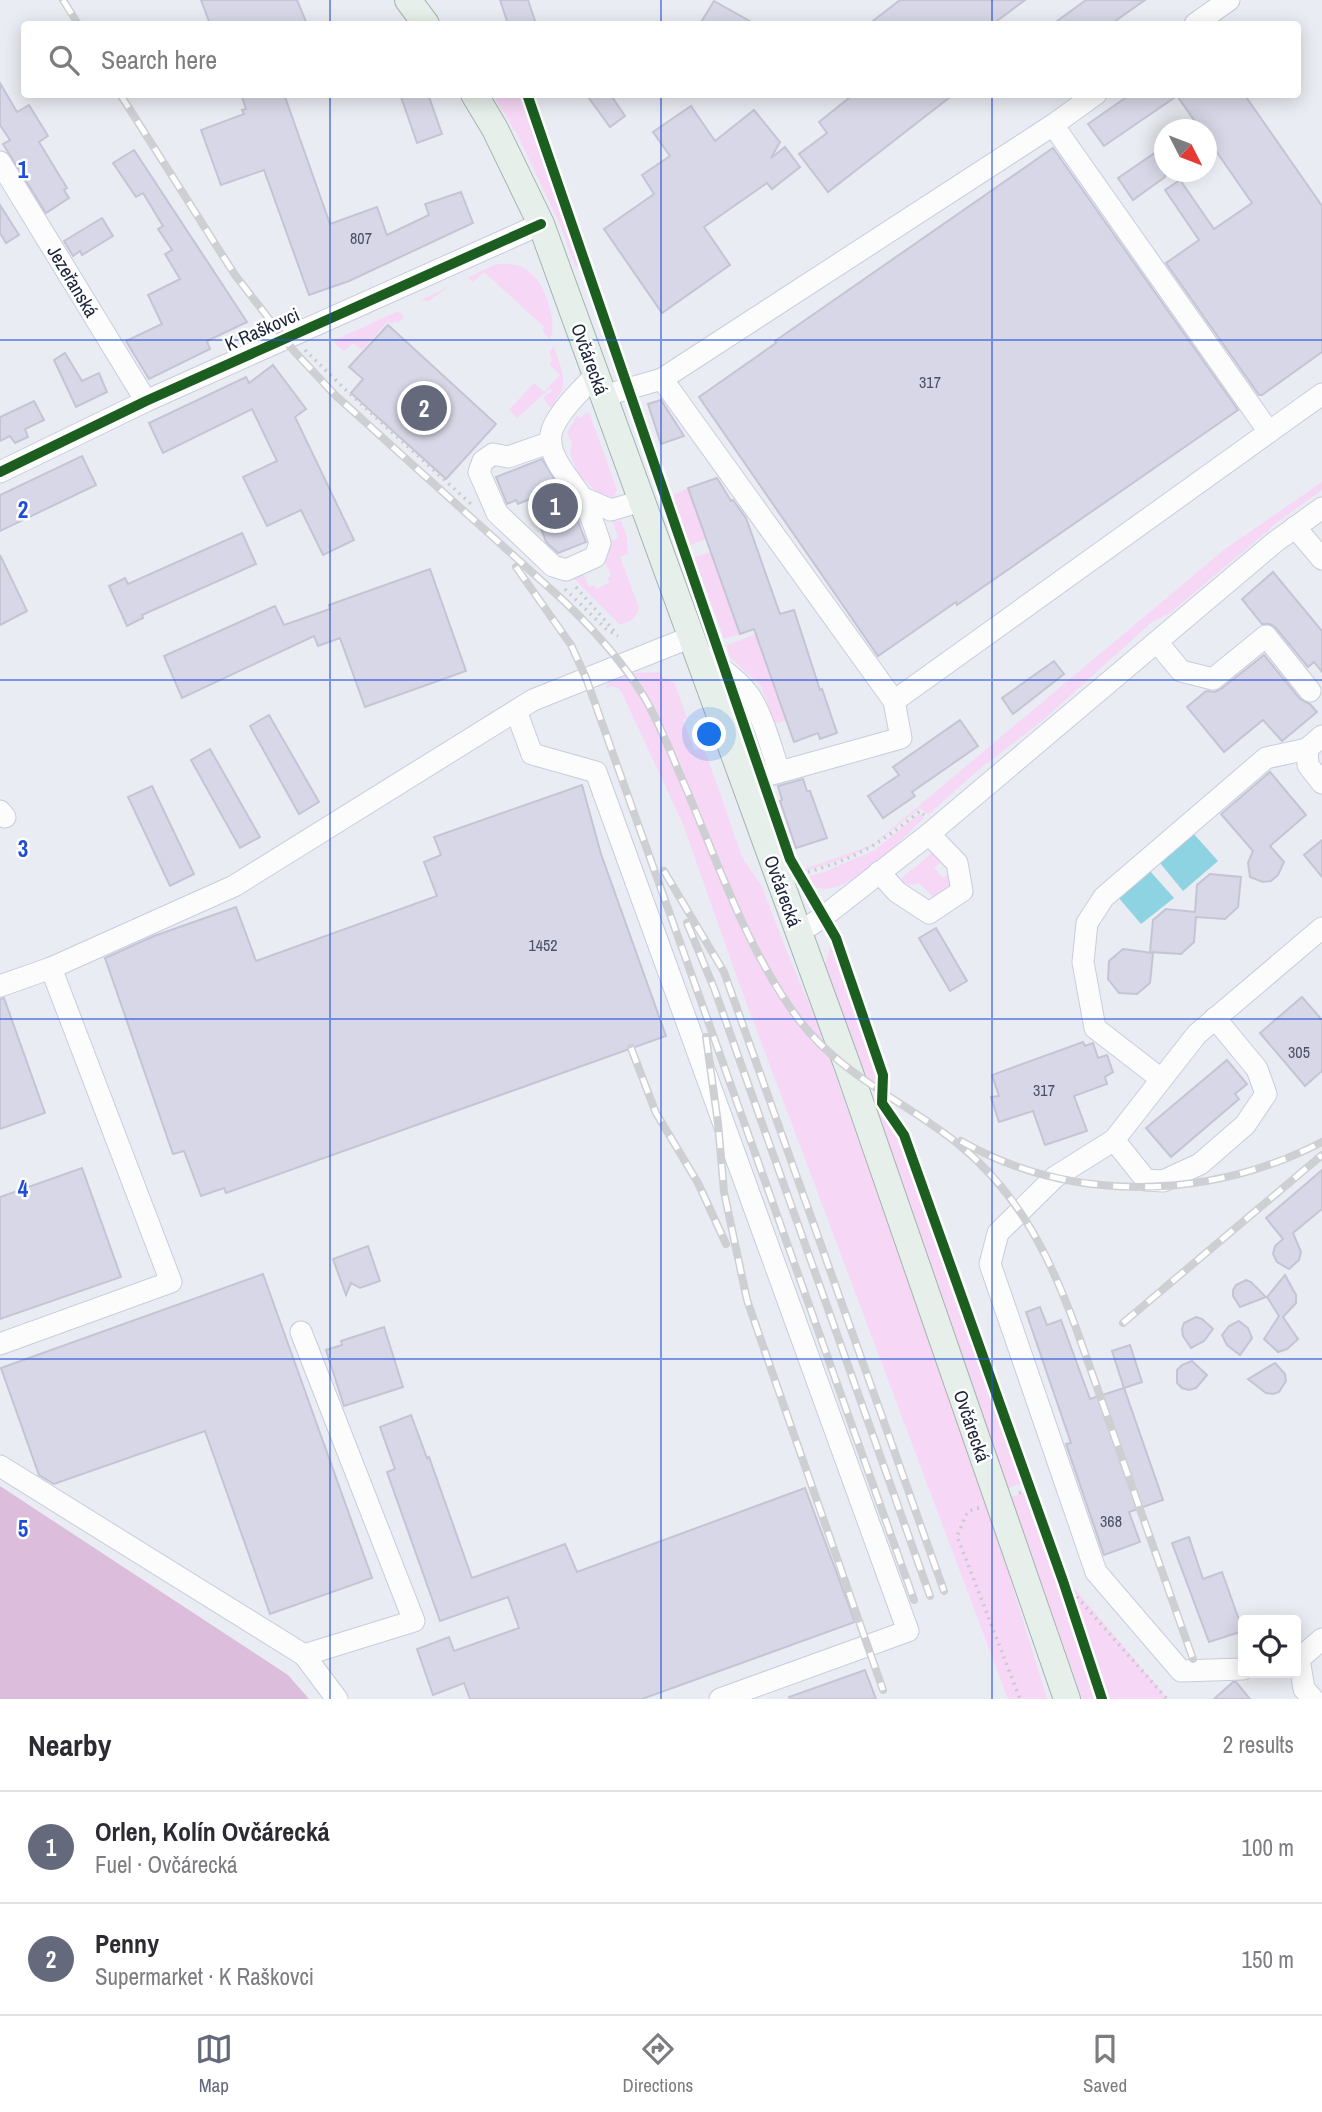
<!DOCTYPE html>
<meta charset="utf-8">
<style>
:root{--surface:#fff;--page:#f2f2f3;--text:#2b2b33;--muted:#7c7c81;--line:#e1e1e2;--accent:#64697b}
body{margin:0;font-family:"Archivo Narrow",sans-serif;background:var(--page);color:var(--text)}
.controls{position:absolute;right:21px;bottom:21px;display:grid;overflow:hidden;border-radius:7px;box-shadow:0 4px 18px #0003}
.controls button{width:63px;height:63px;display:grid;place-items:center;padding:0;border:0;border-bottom:2px solid var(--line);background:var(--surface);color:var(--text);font:35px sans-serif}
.compass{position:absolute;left:1154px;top:119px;width:63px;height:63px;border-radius:50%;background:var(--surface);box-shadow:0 4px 18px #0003;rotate:132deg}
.you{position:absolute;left:710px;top:735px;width:24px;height:24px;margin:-18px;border:5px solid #fff;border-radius:50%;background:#1a73e8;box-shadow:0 0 0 10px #1a73e833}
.badge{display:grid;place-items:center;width:46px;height:46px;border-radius:50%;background:var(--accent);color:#fff;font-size:23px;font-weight:700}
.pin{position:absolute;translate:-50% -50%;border:4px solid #fff;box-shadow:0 2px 7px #0006}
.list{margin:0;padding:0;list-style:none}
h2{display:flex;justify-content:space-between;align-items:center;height:91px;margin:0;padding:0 28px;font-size:30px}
h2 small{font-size:23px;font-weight:400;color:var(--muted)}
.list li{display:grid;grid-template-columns:46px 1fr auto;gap:21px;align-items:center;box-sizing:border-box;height:112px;padding:0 28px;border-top:2px solid var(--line)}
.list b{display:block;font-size:26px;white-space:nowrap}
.list p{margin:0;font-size:23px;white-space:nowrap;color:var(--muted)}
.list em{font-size:23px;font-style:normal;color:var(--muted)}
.icon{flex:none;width:38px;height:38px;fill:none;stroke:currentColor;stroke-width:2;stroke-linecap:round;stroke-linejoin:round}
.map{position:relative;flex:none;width:1322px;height:1699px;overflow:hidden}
.search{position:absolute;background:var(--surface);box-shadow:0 4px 18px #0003;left:21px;right:21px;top:21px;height:77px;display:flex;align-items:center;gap:18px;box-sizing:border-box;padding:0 24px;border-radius:7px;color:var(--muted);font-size:26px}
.sheet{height:315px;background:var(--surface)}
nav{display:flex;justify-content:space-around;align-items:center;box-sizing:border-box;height:98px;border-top:2px solid var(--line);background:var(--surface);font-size:19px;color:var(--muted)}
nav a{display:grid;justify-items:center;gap:4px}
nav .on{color:var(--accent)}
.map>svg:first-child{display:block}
.green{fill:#f6d7f5}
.forest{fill:#dcbddb}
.water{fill:#8dd3e2}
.building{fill:#d8d7e7;stroke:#c5c4d4;stroke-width:2}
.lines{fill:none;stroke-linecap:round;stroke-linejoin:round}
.minor-casing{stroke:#c8cddd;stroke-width:23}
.major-casing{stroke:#a4b4af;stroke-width:28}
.path{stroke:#c9cacf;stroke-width:3.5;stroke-dasharray:2 5;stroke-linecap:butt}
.minor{stroke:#fcfcfd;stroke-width:21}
.major{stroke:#e6efea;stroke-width:26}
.rail-casing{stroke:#cecfd3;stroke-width:8}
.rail{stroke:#fff;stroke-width:5;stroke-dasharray:16;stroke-linecap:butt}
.cycleway-casing{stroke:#fff;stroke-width:15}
.cycleway{stroke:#1b5e20;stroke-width:10}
.grid{fill:none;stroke:#1d4ed8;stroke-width:2;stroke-opacity:0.55}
.labels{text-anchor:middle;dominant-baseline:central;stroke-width:5;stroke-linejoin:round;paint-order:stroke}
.number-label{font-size:16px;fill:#4b5065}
.street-label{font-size:19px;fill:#1c233a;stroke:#fff}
.grid-label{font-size:23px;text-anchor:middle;font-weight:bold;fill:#1d4ed8;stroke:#fff;stroke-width:5;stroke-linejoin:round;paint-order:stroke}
</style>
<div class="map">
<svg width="1322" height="1699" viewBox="0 0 1322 1699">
<rect width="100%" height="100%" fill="#eaecf3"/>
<!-- green -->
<g class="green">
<path d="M493,95H520L578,259V266L575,267L561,227L518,136Z"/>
<path d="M496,264C506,264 516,263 525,269C544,280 555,314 552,335L549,339L542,330L544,327L484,272L473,282L468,278L448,287L429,301L421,300Z"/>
<path d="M398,311L404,317L398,323L395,321L392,324L388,321L362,350L353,343L344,351L335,344V340Z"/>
<path d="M554,346C559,366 572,384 555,400L558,404L552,409L543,398L552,391L550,388L517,418L509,410L534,383L544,392L560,375L550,365L552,358L549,352Z"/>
<path d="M587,412L590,415L617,490L614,497L595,495L596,492L585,480L581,481L570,454L572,443L567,433L577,416L581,418Z"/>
<path d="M1322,482V490L1279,521L1170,613L1152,622L1042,721L977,771L928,815L920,808L872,846L845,858L803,872L802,870L872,845L1225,549Z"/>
<path d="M688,488L706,539L690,545L673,495Z"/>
<path d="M613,521H621L627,537L628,554L620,557L639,608C637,617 629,624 619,624L573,578L583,574L589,587L594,585L596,589L609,583L608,578L611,576L605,562L609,552L607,543L618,538Z"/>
<path d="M711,552L740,634L724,639L694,557Z"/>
<path d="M756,634L787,721L775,723L761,686L734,661L729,655L727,645Z"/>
<path d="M661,672V676L674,683L676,687L687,718L683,720L694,750L703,749L707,756L742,857L761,885L787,952L816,1020L993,1522L1047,1699H1008L740,986L683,824L620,689L612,686L605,689L609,682L634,673Z"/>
<path d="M919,814L924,818C904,836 831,919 805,877L822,873L875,850Z"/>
<path d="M933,852L943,861L934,868L943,878L951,873L955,888L938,902L919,883L911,885L903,882L902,878Z"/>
<path d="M832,942L877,1070V1085L861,1073L826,974L825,964Z"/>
<path d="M865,1086C878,1097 874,1102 882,1115C889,1125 897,1132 903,1143L1022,1483L1008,1488Z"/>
<path d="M1027,1491L1098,1699H1082L1011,1497Z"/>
<path d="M1063,1575L1168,1699H1105Z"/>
</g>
<!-- forest -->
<path class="forest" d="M0,1486L288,1675L309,1699H0Z"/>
<!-- water -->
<g class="water">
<path d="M1193,833L1218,861L1183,891L1160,863Z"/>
<path d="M1150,871L1174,898L1141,924L1118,897Z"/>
</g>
<!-- building -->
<g class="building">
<path d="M201,0H297L307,24H210Z"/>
<path d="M500,0H528L536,24H508Z"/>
<path d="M900,0H1025L993,24H869Z"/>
<path d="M1086,0H1145L1111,24H1053Z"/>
<path d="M714,1L755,24H700Z"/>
<path d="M0,83L17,112L29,105L48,136L39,142L67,188L64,190L69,198L46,213L3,144L10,140L0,125Z"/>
<path d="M241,94H284L330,224L377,207L387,235L429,215L425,204L461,192L473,223L349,281L309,295L264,170L221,185L201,130L244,114L242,110L246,109Z"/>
<path d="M400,94H428L442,134L417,143Z"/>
<path d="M586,94H610L625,116L610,127Z"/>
<path d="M854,94H954L828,192L799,154L827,133L819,122Z"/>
<path d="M1131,94H1244L1322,206V352L1262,395H1259L1166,263L1199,240L1165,190L1180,180L1214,229L1252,203L1207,138V130H1201L1177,96L1104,146L1088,124Z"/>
<path d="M691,106L715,141L754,110L780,142L771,158L785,147L800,167L772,189L767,183L704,227L730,265L662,313L604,229L654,194L642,175L670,156L653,132Z"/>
<path d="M1165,146V177L1133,200L1118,178Z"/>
<path d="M1053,148L1238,410L957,605L956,602L878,656L699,397L776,343L775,341Z"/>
<path d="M134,150L247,322L207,341L210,349L149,379L126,341L162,324L148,295L180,279L165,254L172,250L158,229L163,226L143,193L136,197L113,163Z"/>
<path d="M0,205L19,235L6,243L0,233Z"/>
<path d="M102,218L113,236L82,255L80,251L73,256L64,241Z"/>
<path d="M388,325L496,424L446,479L351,393L363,379L349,367Z"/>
<path d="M65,353L82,381L99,373L107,392L76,407L54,360Z"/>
<path d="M273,365L306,409L295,417L354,540L323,555L301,510L267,526L243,477L277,461L252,409L163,453L149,423L246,377L249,383Z"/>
<path d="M661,400L684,436L661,444L648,404Z"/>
<path d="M34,401L44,420L25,429L28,437L15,443L10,436L0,441V417Z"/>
<path d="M82,456L96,485L0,531V495Z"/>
<path d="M542,459L573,509L586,542L558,553L546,542L530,499L518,504L516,500L507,504L496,477Z"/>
<path d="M717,478L731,501L733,500L746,518L780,614L794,610L820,690L822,689L837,733L820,739L818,733L794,742L754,629L740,634L688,488Z"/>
<path d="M242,533L256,564L142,615L143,618L127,626L109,586L125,578L128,584Z"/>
<path d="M0,555L27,611L0,625Z"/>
<path d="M430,569L466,671L365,707L340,638L318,646L314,636L182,698L164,656L275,606L284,625L330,609L329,605Z"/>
<path d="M1273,572L1322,631V672L1314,662L1308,667L1276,628L1270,624H1262L1242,599Z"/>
<path d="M1264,655L1300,699L1310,704L1317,712L1282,741L1263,720L1224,752L1187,707L1206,691L1215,692L1221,689Z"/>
<path d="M1054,661L1064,674L1013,714L1002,698Z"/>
<path d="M269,715L319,802L299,814L250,726Z"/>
<path d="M960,720L978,746L912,792L915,796L883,818L868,796L899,775L893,767Z"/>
<path d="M210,749L260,837L240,848L191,760Z"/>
<path d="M1270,772L1306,815L1270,846L1284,862L1278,875L1271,881L1263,882L1250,877L1248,863L1253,851L1221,814Z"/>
<path d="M803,779L807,791H810L827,838L796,848L780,801L782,800L778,786Z"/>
<path d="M582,785L601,854L666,1036L226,1193L224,1188L201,1196L184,1151L173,1154L105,958L154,936L236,907L256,961L437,896L424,862L441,855L434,837Z"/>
<path d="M152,786L194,874L170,886L128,797Z"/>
<path d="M1322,840V877L1304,855Z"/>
<path d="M1210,874L1241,877L1238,907L1225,919L1196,917L1194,942L1181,954L1150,952L1153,920L1166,909L1195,912L1197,885Z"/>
<path d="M936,928L967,981L950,991L919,938Z"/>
<path d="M1123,949L1153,953L1150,983L1137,994L1119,993L1108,979L1109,961Z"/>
<path d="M1302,997L1322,1020V1071L1305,1086L1260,1033Z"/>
<path d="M4,998L45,1113L0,1129V999Z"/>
<path d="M1083,1042L1085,1046L1093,1043L1098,1058L1107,1055L1113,1072L1105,1077L1107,1084L1074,1096L1087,1131L1045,1145L1033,1111L999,1122L991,1097L999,1096L992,1075Z"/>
<path d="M1227,1060L1247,1084L1235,1094L1239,1099L1171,1157L1146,1128Z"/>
<path d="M82,1168L121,1277L0,1319V1197Z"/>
<path d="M1322,1170V1209L1293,1233L1301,1252L1299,1260L1289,1269L1277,1262L1273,1254L1275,1246L1283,1239L1266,1218Z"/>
<path d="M368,1246L380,1281L360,1288L351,1283L346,1295L333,1259Z"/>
<path d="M263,1274L372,1578L270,1614L205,1431L54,1484L39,1475L1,1368Z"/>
<path d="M1285,1275L1296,1295V1303L1283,1317L1298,1339L1287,1349L1278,1352L1264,1339L1279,1316L1267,1297Z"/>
<path d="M1246,1280L1251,1282L1266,1297L1240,1307L1233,1296V1290L1236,1285Z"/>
<path d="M1040,1307L1047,1325L1061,1320L1090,1399L1124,1388L1163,1500L1129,1512L1140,1542L1104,1555L1066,1444L1071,1443L1026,1312Z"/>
<path d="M1196,1317L1202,1319L1213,1329L1204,1341L1191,1348L1183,1336L1182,1329L1184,1323Z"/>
<path d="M1239,1321L1248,1328L1252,1338L1240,1355L1227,1345L1222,1335L1229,1326Z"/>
<path d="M384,1327L403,1387L344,1406L326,1350L342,1345L341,1341Z"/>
<path d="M1130,1345L1142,1382L1124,1388L1112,1351Z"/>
<path d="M1192,1361L1207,1375L1196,1388L1189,1390L1182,1388L1177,1383V1370L1182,1365Z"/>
<path d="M1275,1363L1285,1374L1286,1381L1279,1392L1273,1394L1266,1393L1248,1379Z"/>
<path d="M411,1415L427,1458L429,1457L472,1578L565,1544L577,1572L805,1488L855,1622L642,1699H470L464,1683L433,1695L417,1649L449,1637L454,1651L519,1628L508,1597L440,1621L387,1472L395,1469L380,1427Z"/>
<path d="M1189,1537L1203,1579L1222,1572L1243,1631L1209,1642L1172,1543Z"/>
<path d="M865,1670L876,1699H790L789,1697Z"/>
<path d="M1233,1682H1236L1250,1699H1214Z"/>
</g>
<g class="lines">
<!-- minor casing -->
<g class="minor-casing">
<g id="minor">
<path d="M1195,24L1229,0"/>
<path d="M1053,125L1269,432L1322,394"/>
<path d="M0,162L146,401"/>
<path d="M603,396L662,379"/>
<path d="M551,442L508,457L493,454L483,461L479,472L497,513L553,566L566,570L595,557L600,543C595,528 590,511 582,498C571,479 544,455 552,430C559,411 582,389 596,375"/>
<path d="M0,472L146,401L541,224"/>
<path d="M583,498L611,510L641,501"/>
<path d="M1295,527L1322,559"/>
<path d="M1157,642L1181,671L1213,679L1266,636L1310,691"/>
<path d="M696,651C714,664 738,678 751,698C764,720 771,747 779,771"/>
<path d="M894,701L1269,432"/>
<path d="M516,711L532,754L596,772L908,1631L720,1699"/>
<path d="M1322,736L1307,749L1308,765L1322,783"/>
<path d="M744,782L901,738L894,701L662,379L1053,125L1096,94"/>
<path d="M0,811L5,817"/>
<path d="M879,872L897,892L929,913L962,891L957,863L929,834"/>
<path d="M798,933L823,917L929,834L1275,542L1322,508"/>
<path d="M0,986L51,968L234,886L533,700L691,637"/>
<path d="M1161,1079L1095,1028L1083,962L1087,923L1104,897L1266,758L1307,749"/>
<path d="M1114,1140L1146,1180L1163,1181L1200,1164L1245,1125L1266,1094L1257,1069L1215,1018"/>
<path d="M301,1332L414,1621L304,1655L337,1699"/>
<path d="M0,1344L171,1282L51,968"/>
<path d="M0,1466L304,1655"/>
<path d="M1243,1669L1181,1671L1096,1572L990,1264L998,1233L1055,1177L1114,1140L1197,1034L1322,928"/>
<path d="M1313,1699L1304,1689L1299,1659L1322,1639"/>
</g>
</g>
<!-- major casing -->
<g class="major-casing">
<g id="major">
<path d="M408,0L426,24"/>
<path d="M474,94L495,129L541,224L849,1070L1067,1699"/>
</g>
</g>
<!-- path -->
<g class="path">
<path d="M305,350L348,392L471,504"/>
<path d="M576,587L615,632"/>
<path d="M565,589L606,629L618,636"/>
<path d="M801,874C853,860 879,845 920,811L924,815"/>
<path d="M1019,1493L1030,1489"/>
<path d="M979,1508L968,1511L957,1536L1020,1699"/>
<path d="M1063,1581L1167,1699"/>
</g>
<!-- minor -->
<use href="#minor" class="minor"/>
<!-- major -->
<use href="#major" class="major"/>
<!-- rail casing -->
<g class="rail-casing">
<g id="rail">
<path d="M63,0L78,24"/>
<path d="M120,94L235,275L294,351L334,394L565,602C595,631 621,660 643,695C658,720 668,746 679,772C716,856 744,946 799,1020C843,1077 903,1100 957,1143C1019,1193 1049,1255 1076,1328L1193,1659"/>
<path d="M516,567L571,645L586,678L914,1600"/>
<path d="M664,871L724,972L944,1591"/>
<path d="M687,923L714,988L930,1596"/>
<path d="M706,1037L718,1123L724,1192L747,1300L883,1690"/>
<path d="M631,1048L656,1113L698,1183L726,1244"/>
<path d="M961,1141C1072,1204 1210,1200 1322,1142"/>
<path d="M1123,1323L1322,1155"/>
</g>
</g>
<!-- rail -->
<use href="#rail" class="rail"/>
<!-- cycleway casing -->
<g class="cycleway-casing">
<g id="cycleway">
<path d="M527,94L790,859L836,938L883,1075L882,1103L904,1135L1063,1581L1102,1699"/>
<path d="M0,472L146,401L541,224"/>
</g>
</g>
<!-- cycleway -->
<use href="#cycleway" class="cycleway"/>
</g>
<!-- grid -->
<path class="grid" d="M330,0V24M661,0V24M992,0V24M330,94V1699M661,94V1699M992,94V1699M0,340H1322M0,680H1322M0,1019H1322M0,1359H1322"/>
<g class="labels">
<!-- number labels -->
<g class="number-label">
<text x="361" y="238">807</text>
<text x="930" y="382">317</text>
<text x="543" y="945">1452</text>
<text x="1299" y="1052">305</text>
<text x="1044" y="1090">317</text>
<text x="1111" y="1521">368</text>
</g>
<!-- street labels -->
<g class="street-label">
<text transform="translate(73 281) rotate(59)">Jezeřanská</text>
<text transform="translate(262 329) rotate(-24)">K Raškovci</text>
<text transform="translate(590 359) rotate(70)">Ovčárecká</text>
<text transform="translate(783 891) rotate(70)">Ovčárecká</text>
<text transform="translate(972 1426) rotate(71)">Ovčárecká</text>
</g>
</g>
<g class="grid-label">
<text x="23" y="178">1</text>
<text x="23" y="518">2</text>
<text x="23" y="857">3</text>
<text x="23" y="1197">4</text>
<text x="23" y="1537">5</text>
</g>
</svg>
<div class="controls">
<button><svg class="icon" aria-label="locate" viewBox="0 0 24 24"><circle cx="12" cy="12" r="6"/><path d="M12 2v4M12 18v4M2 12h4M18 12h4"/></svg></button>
</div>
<svg class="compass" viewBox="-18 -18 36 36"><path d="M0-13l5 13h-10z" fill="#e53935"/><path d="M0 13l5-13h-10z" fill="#7c7c81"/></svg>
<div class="you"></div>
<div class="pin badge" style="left:555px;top:506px">1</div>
<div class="pin badge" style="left:424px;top:408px">2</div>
<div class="search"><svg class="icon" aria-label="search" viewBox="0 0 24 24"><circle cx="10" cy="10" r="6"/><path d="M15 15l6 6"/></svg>Search here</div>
</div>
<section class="sheet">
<h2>Nearby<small>2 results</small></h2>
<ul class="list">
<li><span class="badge">1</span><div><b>Orlen, Kolín Ovčárecká</b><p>Fuel · Ovčárecká</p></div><em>100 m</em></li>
<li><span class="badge">2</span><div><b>Penny</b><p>Supermarket · K Raškovci</p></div><em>150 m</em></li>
</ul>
</section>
<nav>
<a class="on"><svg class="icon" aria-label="map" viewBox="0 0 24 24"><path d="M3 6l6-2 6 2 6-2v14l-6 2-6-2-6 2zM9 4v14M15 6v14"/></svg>Map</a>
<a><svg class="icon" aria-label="directions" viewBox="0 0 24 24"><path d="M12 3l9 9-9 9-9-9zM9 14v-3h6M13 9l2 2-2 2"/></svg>Directions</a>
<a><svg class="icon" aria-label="saved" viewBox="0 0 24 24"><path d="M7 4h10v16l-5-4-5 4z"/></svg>Saved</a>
</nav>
